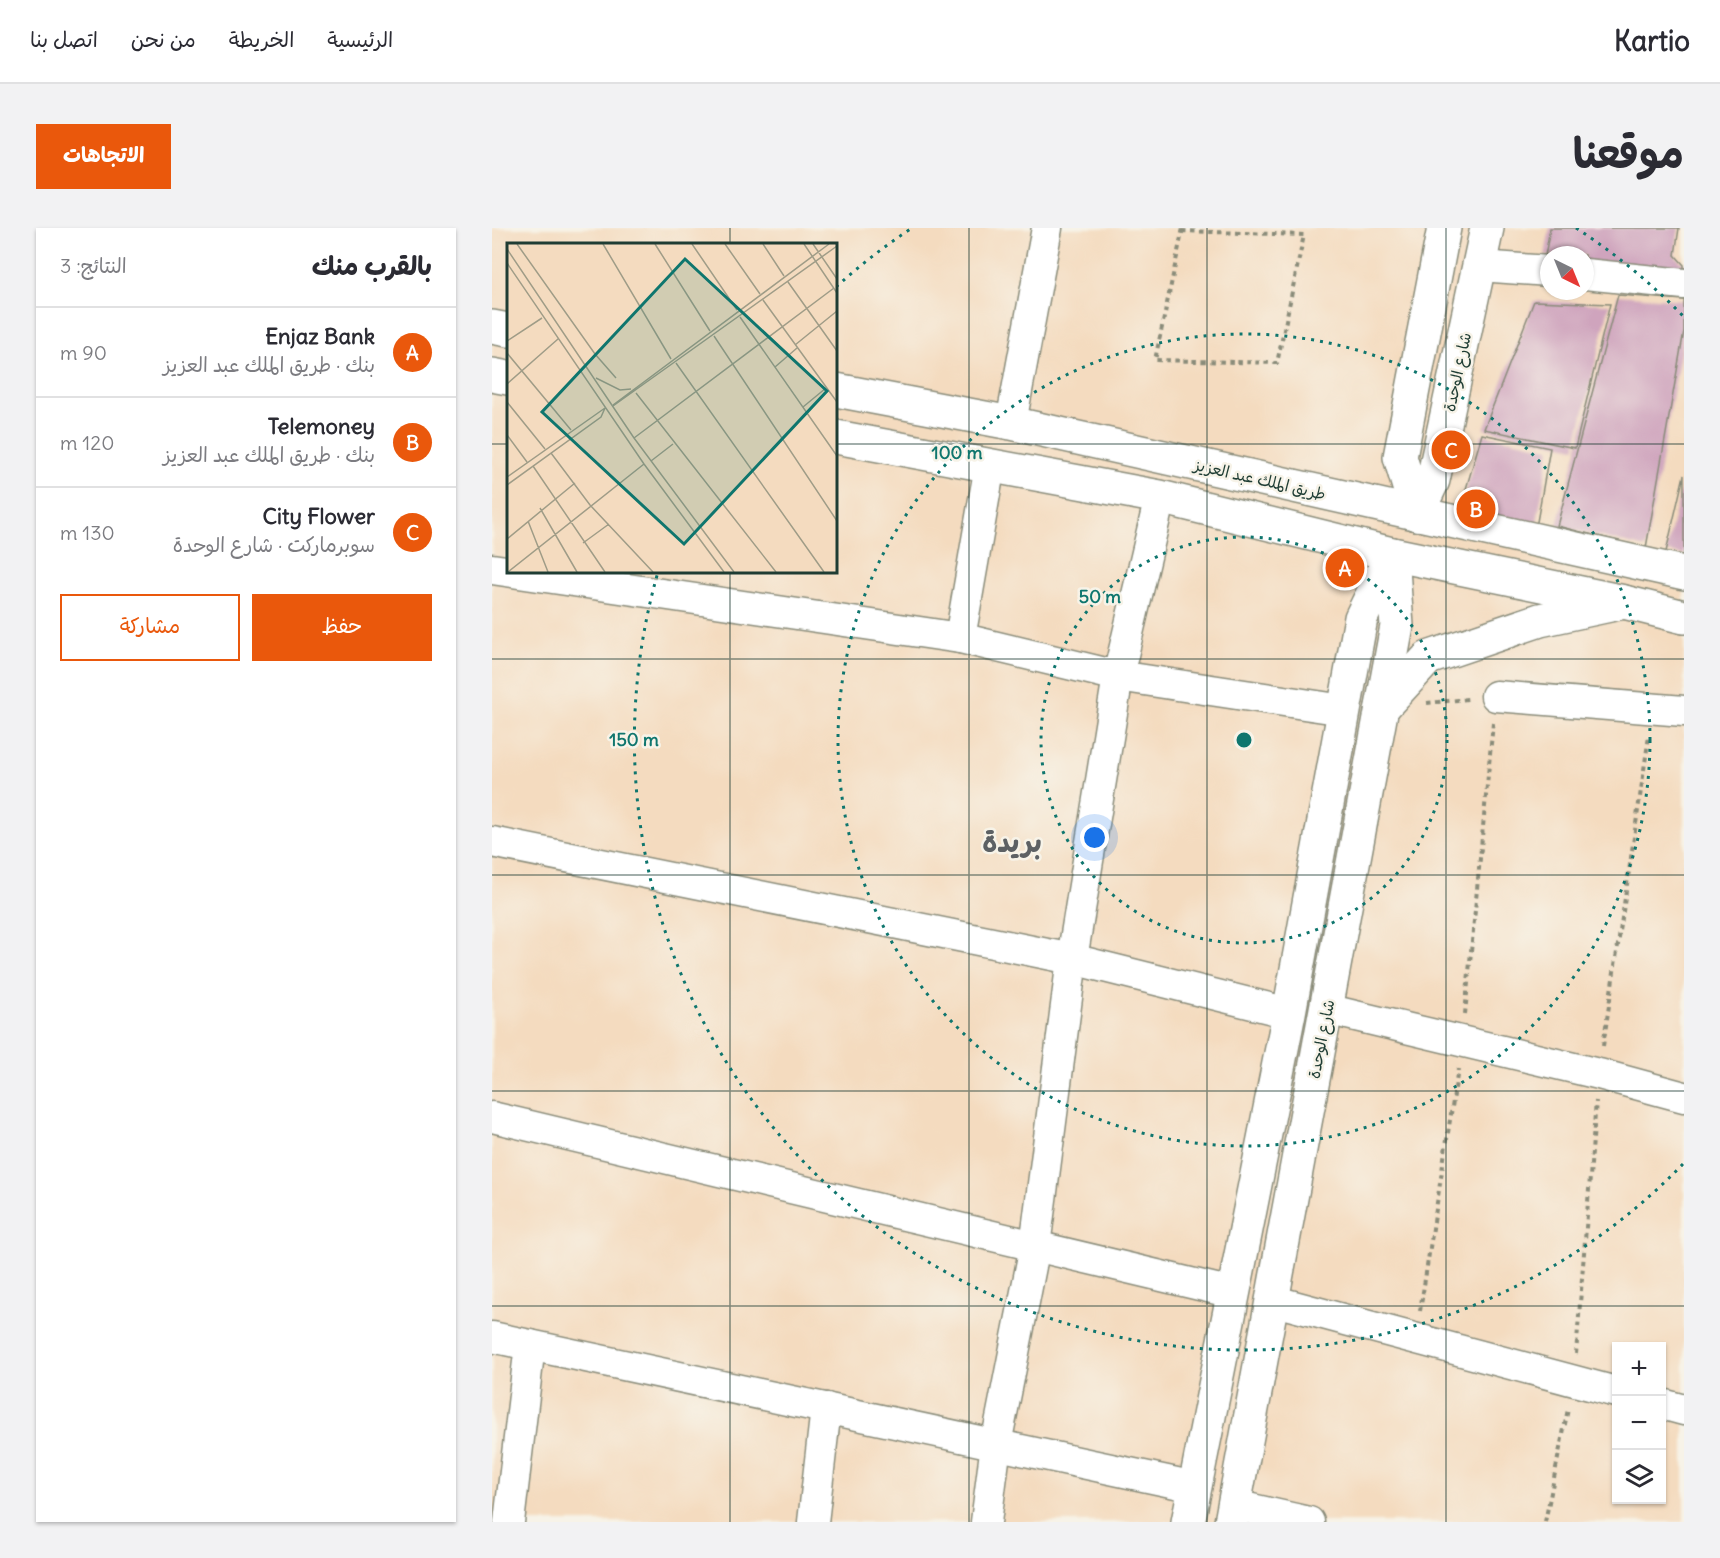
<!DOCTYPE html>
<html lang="ar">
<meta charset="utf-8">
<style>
:root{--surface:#fff;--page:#f2f2f3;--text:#2b2b33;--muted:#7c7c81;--line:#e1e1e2;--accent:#ea580c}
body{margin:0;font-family:Delius,"Playpen Sans Arabic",sans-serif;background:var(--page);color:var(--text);direction:rtl}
.controls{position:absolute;right:18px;bottom:18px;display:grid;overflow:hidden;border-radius:0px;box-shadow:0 2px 4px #0004}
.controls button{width:54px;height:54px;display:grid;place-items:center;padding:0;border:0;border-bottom:2px solid var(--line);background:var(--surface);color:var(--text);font:30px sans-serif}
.compass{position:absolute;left:1048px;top:18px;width:54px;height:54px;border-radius:50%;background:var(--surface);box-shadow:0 2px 4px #0004;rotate:137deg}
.you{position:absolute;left:603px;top:610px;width:21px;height:21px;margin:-15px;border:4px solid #fff;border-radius:50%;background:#1a73e8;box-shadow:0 0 0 9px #1a73e833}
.badge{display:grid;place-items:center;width:39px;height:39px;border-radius:50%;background:var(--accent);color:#fff;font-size:20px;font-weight:700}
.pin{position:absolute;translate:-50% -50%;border:3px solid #fff;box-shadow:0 2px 6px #0006}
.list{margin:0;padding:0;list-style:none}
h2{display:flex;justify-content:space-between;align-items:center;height:78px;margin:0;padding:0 24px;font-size:26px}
h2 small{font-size:20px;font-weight:400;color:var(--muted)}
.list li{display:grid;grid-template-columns:39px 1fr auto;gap:18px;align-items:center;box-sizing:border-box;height:90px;padding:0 24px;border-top:2px solid var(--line)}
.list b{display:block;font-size:22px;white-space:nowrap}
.list p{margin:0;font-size:20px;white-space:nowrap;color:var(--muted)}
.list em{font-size:20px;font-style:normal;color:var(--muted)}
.actions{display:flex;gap:12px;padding:18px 24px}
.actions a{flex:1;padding:14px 0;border:2px solid var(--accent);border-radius:0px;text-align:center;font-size:21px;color:var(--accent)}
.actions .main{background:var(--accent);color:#fff}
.icon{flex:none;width:33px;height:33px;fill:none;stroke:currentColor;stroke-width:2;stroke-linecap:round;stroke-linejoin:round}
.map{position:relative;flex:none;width:1192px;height:1294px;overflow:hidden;direction:ltr;border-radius:0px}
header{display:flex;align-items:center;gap:36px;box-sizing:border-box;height:84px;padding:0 30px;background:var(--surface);border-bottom:2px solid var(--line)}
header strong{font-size:28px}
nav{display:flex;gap:33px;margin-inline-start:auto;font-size:21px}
.intro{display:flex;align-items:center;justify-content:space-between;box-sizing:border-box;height:144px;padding:0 36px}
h1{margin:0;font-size:42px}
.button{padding:15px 27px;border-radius:0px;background:var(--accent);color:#fff;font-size:21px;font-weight:700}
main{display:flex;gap:36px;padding:0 36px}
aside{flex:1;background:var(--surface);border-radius:0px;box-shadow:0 2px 4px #0004}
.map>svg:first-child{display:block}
.building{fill:#cfa4bd}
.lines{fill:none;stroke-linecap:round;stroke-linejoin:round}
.street-casing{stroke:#8a8c7a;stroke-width:33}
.secondary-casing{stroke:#8a8c7a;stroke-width:36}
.highway-casing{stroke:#8a8c7a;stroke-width:36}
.path{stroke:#8a8c7a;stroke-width:4;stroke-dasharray:4.5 4.5;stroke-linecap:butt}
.street{stroke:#fff;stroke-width:30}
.secondary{stroke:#fff;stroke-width:33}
.highway{stroke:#fff;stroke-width:33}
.grid{fill:none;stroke:#1f3d34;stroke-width:1.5;stroke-opacity:0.55}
.ring{fill:none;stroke:#0f766e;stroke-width:3;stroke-dasharray:3 6}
.labels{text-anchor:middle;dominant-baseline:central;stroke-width:5;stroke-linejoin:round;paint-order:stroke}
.street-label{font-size:16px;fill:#1f3d34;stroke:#f7f3e8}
.town-label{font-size:28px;font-weight:bold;fill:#5d6164;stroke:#f7f3e8}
.inset-road{fill:none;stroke:#9f9c87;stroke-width:1.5}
.view{fill:#0f766e;fill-opacity:0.15;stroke:#0f766e;stroke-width:3}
.inset-edge{fill:none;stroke:#1f3d34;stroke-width:3}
.centre{fill:#0f766e;stroke:#f7f3e8;stroke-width:3}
.ring-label{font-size:18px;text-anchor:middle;font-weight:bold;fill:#0f766e;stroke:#f7f3e8;stroke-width:5;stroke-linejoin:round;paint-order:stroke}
</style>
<header>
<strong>Kartio</strong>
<nav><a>الرئيسية</a><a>الخريطة</a><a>من نحن</a><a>اتصل بنا</a></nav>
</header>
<div class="intro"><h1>موقعنا</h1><a class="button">الاتجاهات</a></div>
<main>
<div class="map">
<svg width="1192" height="1294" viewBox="0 0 1192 1294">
<rect width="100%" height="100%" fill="#f7f3e8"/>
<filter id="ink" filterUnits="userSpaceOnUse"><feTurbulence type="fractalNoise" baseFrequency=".0167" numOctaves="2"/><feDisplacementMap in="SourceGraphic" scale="12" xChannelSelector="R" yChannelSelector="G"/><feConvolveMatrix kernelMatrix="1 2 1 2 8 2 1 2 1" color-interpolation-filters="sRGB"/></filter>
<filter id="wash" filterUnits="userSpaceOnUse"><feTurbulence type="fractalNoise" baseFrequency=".008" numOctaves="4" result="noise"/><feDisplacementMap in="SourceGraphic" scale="24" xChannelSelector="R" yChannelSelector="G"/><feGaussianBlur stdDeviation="1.35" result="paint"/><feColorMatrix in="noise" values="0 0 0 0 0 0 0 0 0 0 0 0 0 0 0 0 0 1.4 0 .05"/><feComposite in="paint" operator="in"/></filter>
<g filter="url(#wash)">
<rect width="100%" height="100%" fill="#f4dbbf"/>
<g id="blocks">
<!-- building -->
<g class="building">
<path d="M1058,0H1187L1183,27L1192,37V48L1093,34V27L1053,28Z"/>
<path d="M1126,67L1192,72V103L1154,320L1065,298Z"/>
<path d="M1042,73L1118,76L1083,220L992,201Z"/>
<path d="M990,206L1058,220L1042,311L967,285Z"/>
<path d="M1192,247V327L1174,324Z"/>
</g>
</g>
</g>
<g filter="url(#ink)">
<use href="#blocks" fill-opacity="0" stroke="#8a8c7a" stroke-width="1.5"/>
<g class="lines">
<!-- street casing -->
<g class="street-casing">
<g id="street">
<path d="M988,38L1057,43"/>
<path d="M1093,46L1192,56"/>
<path d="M519,195L555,0"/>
<path d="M0,341L468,410L626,448L852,482"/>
<path d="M468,410L498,237"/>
<path d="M1004,468L1192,483"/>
<path d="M0,614L580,731L797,785"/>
<path d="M834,781L1107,846L1192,869"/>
<path d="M0,889L741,1065"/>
<path d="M779,1072L1124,1164"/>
<path d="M0,1109L703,1259"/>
<path d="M1170,1176L1192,1182"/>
<path d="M742,1277L817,1294"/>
<path d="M17,1294L38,1117"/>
<path d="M321,1294L334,1180"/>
<path d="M494,1294L504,1216L543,1018L580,731L626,448L668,269"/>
</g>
</g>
<!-- secondary casing -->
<g class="secondary-casing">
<g id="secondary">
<path d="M925,286L941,252L995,0"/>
<path d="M925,286L908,229L952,0"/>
<path d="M890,480L936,430L1048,392L1132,374"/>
<path d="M696,1294L797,785L869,390L900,326"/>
<path d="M739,1294L905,398L900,327"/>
</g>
</g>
<!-- highway casing -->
<g class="highway-casing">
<g id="highway">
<path d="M0,99L16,102"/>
<path d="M0,147L16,150"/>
<path d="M344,162L519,195L1192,345"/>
<path d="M344,209L668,269L900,326L1132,374L1192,389"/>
</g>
</g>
<!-- path -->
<g class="path">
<path d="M690,3L812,7L785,135L663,132L691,0"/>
<path d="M935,475L976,471"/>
<path d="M973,786L1001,495"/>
<path d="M1111,818L1157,508"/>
<path d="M928,1083L966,841"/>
<path d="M1084,1126L1104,873"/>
<path d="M1053,1294L1076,1181"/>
</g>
<!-- street -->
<use href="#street" class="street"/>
<!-- secondary -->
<use href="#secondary" class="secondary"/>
<!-- highway -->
<use href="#highway" class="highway"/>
</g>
</g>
<!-- grid -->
<path class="grid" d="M238,0V16M477,0V1294M715,0V1294M954,0V1294M0,216H16M344,216H1192M238,344V1294M0,431H1192M0,647H1192M0,863H1192M0,1078H1192"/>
<!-- distance rings -->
<g class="ring">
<circle cx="752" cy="512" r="203"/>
<circle cx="752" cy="512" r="406"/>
<path d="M1191 936A610 610 0 0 1 166 344M344 59A610 610 0 0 1 420 0M1084 0A610 610 0 0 1 1191 88"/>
</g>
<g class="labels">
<!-- street labels -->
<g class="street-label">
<text transform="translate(965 144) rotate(-78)">شارع الوحدة</text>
<text transform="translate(768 251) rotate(13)">طريق الملك عبد العزيز</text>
<text transform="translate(829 811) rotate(-79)">شارع الوحدة</text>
</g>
<!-- town labels -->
<g class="town-label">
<text x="520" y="614">بريدة</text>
</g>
</g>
<!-- overview -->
<g transform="translate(15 15)">
<rect width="330" height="330" fill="#f4dbbf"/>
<path class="inset-road" d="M10,1L88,111L109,135M96,1L164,116M148,1L203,88M185,1L230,67M218,1L253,51M256,1L277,33M297,1L330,50M306,1L330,36M0,6L127,195L227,329M0,20L137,221L217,329M281,39L330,108M256,57L330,159M233,74L330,213M207,93L330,278M0,98L35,75M288,102L330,68M0,110L64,187M169,120L317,329M268,124L290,105M89,135L113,147L124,146M0,141L51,96M129,150L269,329M0,159L38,206M106,162L322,1M106,163L330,3M296,164L319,145M0,192L20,219M127,195L327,45M44,210L83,262L146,329M144,218L166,201M26,223L98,329M0,234L98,165M0,242L94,174L98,165M33,265L70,329M21,278L41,329M0,296L68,240M76,300L102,281M1,329L137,221"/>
<path class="view" d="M178,16L320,148L177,301L35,169Z"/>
<rect width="330" height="330" class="inset-edge"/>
</g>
<circle cx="752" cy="512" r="9" class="centre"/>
<g class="ring-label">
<text x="465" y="231">100 m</text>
<text x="608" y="375">50 m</text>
<text x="142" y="518">150 m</text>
</g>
</svg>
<div class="controls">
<button>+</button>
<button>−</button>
<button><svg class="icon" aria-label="layers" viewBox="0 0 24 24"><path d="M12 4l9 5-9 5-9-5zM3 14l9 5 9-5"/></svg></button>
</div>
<svg class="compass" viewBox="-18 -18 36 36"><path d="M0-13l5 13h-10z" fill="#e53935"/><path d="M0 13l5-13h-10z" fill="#7c7c81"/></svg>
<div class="you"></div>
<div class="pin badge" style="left:853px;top:340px">A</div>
<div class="pin badge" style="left:984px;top:281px">B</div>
<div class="pin badge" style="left:959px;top:222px">C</div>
</div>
<aside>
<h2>بالقرب منك<small>النتائج: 3</small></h2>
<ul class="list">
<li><span class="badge">A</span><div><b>Enjaz Bank</b><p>بنك · طريق الملك عبد العزيز</p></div><em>90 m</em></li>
<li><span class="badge">B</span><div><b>Telemoney</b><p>بنك · طريق الملك عبد العزيز</p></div><em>120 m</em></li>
<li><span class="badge">C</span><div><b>City Flower</b><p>سوبرماركت · شارع الوحدة</p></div><em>130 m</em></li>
</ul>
<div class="actions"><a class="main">حفظ</a><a>مشاركة</a></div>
</aside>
</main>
